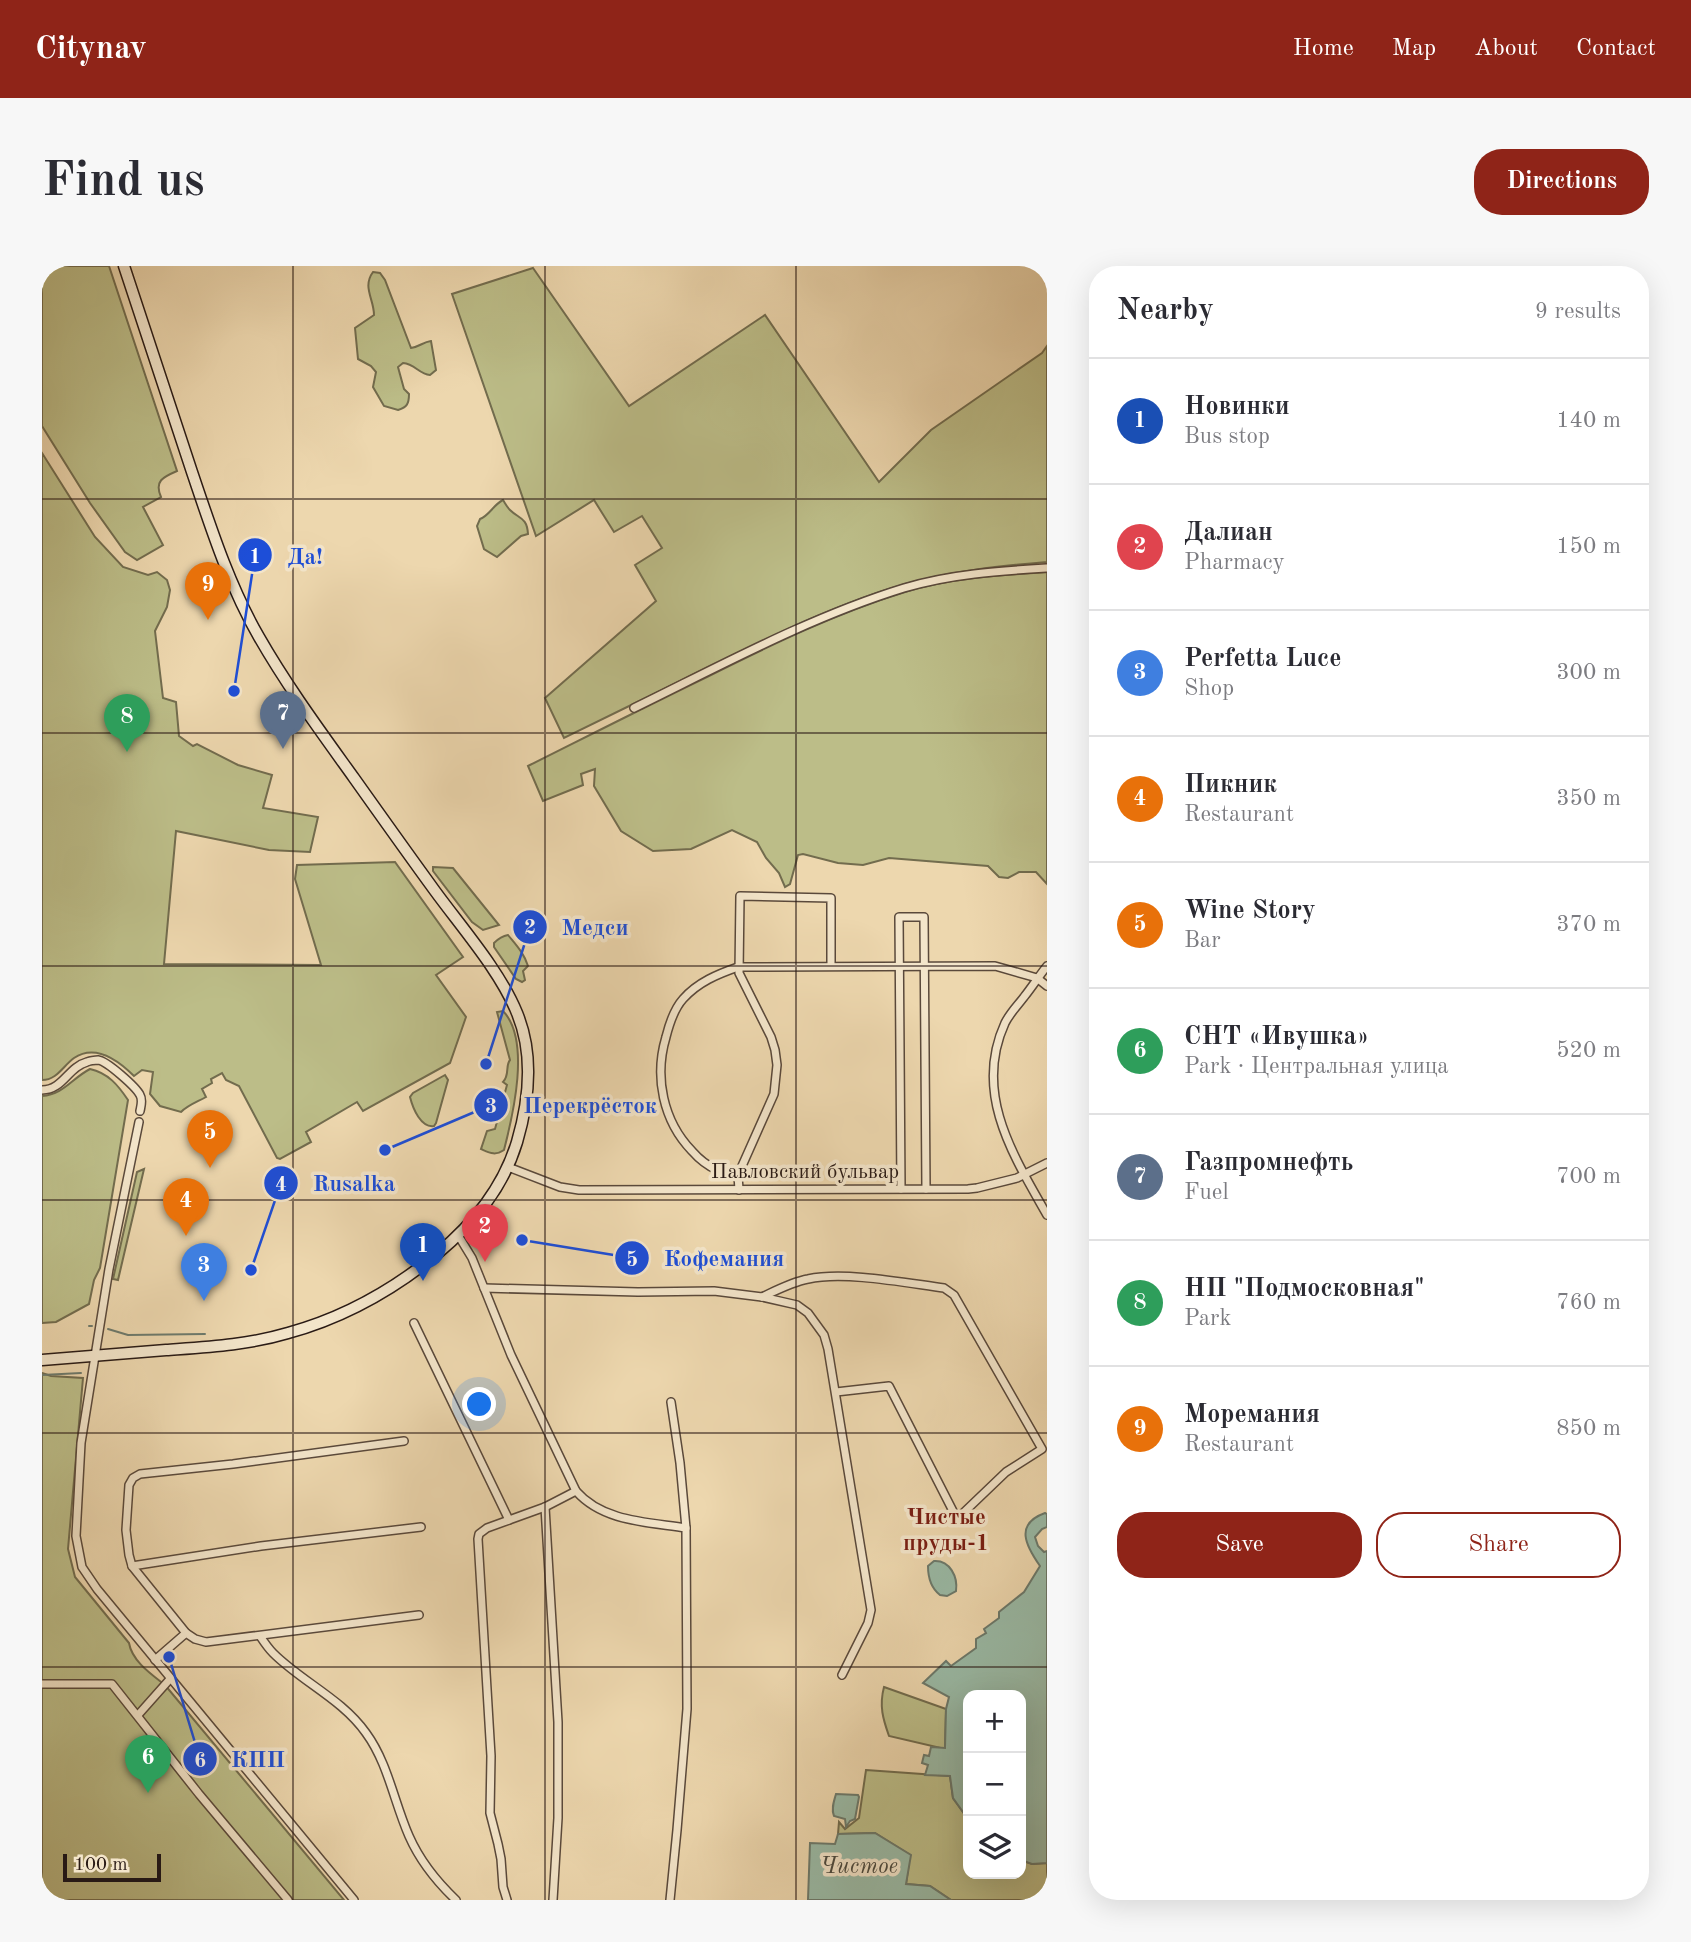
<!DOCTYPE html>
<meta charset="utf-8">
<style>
:root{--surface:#fff;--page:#f7f7f7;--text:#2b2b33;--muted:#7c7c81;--line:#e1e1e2;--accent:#8f2418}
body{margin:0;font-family:"Old Standard TT",serif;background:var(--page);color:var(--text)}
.controls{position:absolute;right:21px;bottom:21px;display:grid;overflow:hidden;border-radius:14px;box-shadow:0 7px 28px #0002}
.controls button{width:63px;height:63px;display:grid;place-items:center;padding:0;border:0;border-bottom:2px solid var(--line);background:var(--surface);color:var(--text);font:35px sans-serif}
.scale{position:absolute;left:21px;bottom:18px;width:98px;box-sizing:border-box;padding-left:7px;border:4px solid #291a15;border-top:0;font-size:19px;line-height:24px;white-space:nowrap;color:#291a15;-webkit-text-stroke:5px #f3e5ca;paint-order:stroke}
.you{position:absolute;left:438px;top:1139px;width:24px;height:24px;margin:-18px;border:5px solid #fff;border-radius:50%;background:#1a73e8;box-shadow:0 0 0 10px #1a73e833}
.badge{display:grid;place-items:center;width:46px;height:46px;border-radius:50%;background:var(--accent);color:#fff;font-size:23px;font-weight:700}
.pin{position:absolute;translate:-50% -58px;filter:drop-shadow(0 2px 4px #0008)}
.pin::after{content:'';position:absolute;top:37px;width:24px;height:21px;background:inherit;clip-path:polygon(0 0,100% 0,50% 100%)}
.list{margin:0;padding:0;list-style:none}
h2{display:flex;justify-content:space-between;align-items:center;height:91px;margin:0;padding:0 28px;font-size:30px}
h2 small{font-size:23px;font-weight:400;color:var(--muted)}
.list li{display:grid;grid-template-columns:46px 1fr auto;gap:21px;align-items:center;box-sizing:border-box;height:126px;padding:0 28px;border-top:2px solid var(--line)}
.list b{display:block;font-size:26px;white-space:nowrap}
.list p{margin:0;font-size:23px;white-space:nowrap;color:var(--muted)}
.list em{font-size:23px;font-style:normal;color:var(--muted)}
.actions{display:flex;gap:14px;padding:21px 28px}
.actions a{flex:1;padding:16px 0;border:2px solid var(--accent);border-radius:28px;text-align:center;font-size:24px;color:var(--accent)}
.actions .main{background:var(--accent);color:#fff}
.icon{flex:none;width:38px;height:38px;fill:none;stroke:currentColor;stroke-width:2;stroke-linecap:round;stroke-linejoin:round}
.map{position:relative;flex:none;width:1005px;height:1634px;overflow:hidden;border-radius:28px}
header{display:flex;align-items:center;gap:42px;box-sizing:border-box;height:98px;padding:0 35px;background:var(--accent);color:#fff}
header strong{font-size:33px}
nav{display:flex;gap:38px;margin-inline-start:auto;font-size:24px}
.intro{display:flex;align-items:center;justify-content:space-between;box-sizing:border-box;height:168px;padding:0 42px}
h1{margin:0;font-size:49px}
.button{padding:18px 32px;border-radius:28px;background:var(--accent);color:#fff;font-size:24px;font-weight:700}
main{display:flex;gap:42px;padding:0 42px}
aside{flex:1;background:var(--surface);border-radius:28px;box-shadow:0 7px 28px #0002}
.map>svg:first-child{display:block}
.green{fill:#bcbd88;stroke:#726c4e;stroke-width:2}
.water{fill:#9abaa6;stroke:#6d7a6c;stroke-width:2}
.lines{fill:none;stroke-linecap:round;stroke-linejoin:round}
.stream{stroke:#6d7a6c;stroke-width:2}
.street-casing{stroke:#5a493b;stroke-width:10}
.secondary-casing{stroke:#291a15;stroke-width:13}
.street{stroke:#f3e5ca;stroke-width:7}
.secondary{stroke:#f3e5ca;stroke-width:10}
.grid{fill:none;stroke:#291a15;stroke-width:2;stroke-opacity:0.55}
.labels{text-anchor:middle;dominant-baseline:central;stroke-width:7;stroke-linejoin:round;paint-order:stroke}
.street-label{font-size:21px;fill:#291a15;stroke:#f3e5ca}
.neighbourhood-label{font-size:23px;font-weight:bold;fill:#7a1f14;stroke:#f3e5ca}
.water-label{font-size:23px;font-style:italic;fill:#4b4a40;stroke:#f3e5ca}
.leader{fill:none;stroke:#1d4ed8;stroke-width:2.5}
.callout-dot{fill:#1d4ed8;stroke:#f3e5ca;stroke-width:2.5}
.mark-label{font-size:21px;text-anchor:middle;font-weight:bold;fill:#fff}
.callout-label{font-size:23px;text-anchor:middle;font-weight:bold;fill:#1d4ed8;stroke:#f3e5ca;stroke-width:7;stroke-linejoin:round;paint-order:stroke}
</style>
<header>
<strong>Citynav</strong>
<nav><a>Home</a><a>Map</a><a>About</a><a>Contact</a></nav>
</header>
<div class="intro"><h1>Find us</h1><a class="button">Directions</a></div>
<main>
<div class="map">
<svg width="1005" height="1634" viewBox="0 0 1005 1634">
<rect width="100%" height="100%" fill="#edd7ae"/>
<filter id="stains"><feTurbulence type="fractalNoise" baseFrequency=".00286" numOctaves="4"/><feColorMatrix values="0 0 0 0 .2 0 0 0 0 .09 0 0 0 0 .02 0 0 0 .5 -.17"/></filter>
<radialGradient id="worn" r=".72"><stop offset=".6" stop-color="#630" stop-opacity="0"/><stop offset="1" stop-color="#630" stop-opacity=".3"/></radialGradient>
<!-- green -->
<g class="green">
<path d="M0,0H67L135,205C121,211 112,215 119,231L101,241L121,279L95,294L83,286L48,237L0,160Z"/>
<path d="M491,2L587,140L723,49L837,216L889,164L1000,87L1005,80V296C957,300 909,305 863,318C801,336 743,364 685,392C631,419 576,445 522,472L503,432L614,335L593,299L620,282L600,250L572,266L552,234L494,270L410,28Z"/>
<path d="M331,6L338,7L343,14L369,82C377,81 381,76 389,75L394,104L388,109C377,108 373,98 361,97L356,101L362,123L367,128C367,138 365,141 356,144L342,140L331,121L334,106L329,100L316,93L313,62L332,49C332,33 320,21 331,6Z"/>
<path d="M0,187L53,271L81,301L106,309L115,306L125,314L128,324L125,341L113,365L121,432L134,436L137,470L151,480L155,478L196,499L230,509L221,542L276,551L268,586L227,584L134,565L122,698L279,699L253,613L255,599L353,596L421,691L394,709L424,751L408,797L321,845L315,836L264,866L269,876L238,893L235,892L197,820L184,814L180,807L169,813L170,817L160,823L164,831C155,836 146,839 139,846L118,840L108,828L111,806L100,804L92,810C77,795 54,777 32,792C21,800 15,814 0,814Z"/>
<path d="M461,234C463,237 465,241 468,244C477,253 485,251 486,268L479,270L455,291L442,283L435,260L438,253C448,249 451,239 461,234Z"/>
<path d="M1005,306V618L994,606H977L966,612L957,611L946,600L847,592L821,599L796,597L761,588L756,589L748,618L743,621L737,607L724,592L715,576L690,564L649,583L611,585L579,565L552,520L553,503L539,508L541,519L501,535L486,500C546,470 607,439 667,410C731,378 795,347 863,326C908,312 958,309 1005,306Z"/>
<path d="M391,601L411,602L457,659L441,664L430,656L391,605Z"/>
<path d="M466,669C474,679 482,687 486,700L481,705L483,714L480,716L474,713L452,681V677C457,672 460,670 466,669Z"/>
<path d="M461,745C489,774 471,849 462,884C453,890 448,887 439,883L445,865L453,863L465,819L461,816C468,809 463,800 468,794L455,746Z"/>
<path d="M48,803C66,807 76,819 86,834L58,1002L52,1014L47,1038L14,1056L0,1057V830C22,828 29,813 48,803Z"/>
<path d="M403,809L406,814L394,857L392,860C379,862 371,843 368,831L371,827Z"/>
<path d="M102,903L76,1014L71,1013L95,906Z"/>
<path d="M0,1107L9,1110L41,1112L26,1283L33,1311L87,1377C90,1395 109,1408 123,1419L302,1634H0Z"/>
<path d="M842,1421L904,1443L903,1483L847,1470C841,1453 837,1440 842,1421Z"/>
<path d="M824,1504L908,1510L911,1532L926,1553V1608H979V1594L990,1598L1005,1597V1634H909L888,1620L864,1618L868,1589L833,1567L796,1568L797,1556L803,1563L817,1552Z"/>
</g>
<!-- water -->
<g class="water">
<path d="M1003,1247L1005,1248V1261L1000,1263L993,1271L996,1280L1002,1286L1005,1285V1597L990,1598L979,1594V1429H926V1553L911,1532L908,1510L883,1509L886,1499L880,1497L882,1489L887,1490L889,1481L903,1482L904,1443L907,1431L881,1417L904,1395L909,1400L934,1382V1373L944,1367L942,1363L957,1352V1346L982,1326L998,1300C984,1280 972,1258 1003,1247Z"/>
<path d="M892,1295C908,1294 916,1311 914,1325L905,1330L898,1329C889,1322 886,1312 886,1300Z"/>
<path d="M794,1528L816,1529L817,1531L813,1553L808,1555L804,1561L803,1553L792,1550C789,1543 792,1535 794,1528Z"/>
<path d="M833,1567L869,1589L864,1618L888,1620L909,1634H766L768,1577L793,1578L796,1568Z"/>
</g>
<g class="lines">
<!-- stream -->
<g class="stream">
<path d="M47,1060H50"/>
<path d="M66,1063L86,1069L163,1068"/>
<path d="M0,1109L39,1107"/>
</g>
<!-- street casing -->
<g class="street-casing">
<g id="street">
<path d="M592,442C680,399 768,351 862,322C908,308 957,305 1005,302"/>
<path d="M1005,700C997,710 990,721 982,731C976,739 968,747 963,757C931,827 971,889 1005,949"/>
<path d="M0,824C21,824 26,801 45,796C46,795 54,794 56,794C65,795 94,821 98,829C101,834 99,840 98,845"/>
<path d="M97,856L67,1003L39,1177L34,1270L40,1301L55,1323L312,1634"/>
<path d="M466,901L518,921L537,924L926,923L935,922L975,912L1005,897"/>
<path d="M696,909C689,908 682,907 675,904C666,900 657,893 650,885C621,855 612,811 624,771C627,759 632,743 641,733C656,716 676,708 696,701L953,700L995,712L1005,720"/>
<path d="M859,923L857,651H882L884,923"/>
<path d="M697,924L696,909L732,828L735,799L733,784L729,771L697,707L698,630L789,632V700"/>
<path d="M416,969L430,992L469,1089L534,1225C561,1256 606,1256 644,1262L645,1443L635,1564L628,1634"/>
<path d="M442,1022L596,1026L672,1025L720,1031L755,1039L766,1047L782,1069L786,1083L829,1344L826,1357L800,1409"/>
<path d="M720,1031C735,1024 750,1016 766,1013C803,1005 864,1017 902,1022L912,1029L1000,1183L964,1206L917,1251H914L847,1120L794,1126"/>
<path d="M372,1057L467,1254"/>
<path d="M629,1136L638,1197L644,1262"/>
<path d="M503,1241L516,1456V1552L511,1634"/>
<path d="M90,1300L219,1280L379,1261"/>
<path d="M144,1367L90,1300L87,1289L84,1264L87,1219L91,1212L98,1208L191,1198L362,1175"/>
<path d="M218,1370C222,1376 226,1382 231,1387C260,1416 300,1433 324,1467C346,1497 352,1536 367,1570C378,1595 394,1615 414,1634"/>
<path d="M113,1394L144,1367L153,1373L164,1376L377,1349"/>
<path d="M0,1418H70L157,1528L246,1634"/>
<path d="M96,1449L128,1413"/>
<path d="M465,1634L461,1621L459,1593L456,1578L448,1547L449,1490L436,1273L437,1268L445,1262L503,1241L534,1225"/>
</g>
</g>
<!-- secondary casing -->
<g class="secondary-casing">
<path id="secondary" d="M0,1094C41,1091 82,1087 124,1084C165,1081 206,1079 246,1067C301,1052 351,1024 395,988C432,957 461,922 475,876C487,835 492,788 475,747C458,705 420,662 393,625C366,588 339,550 312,512C279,466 245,420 217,371C187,319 169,262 150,206C127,138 105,69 82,0"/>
</g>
<!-- street -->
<use href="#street" class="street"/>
<!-- secondary -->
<use href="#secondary" class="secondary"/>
</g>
<!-- grid -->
<path class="grid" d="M251,0V1634M503,0V1634M754,0V1634M0,233H1005M0,467H1005M0,700H1005M0,934H1005M0,1167H1005M0,1401H1005"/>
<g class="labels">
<!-- street labels -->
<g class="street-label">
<text x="763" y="906">Павловский бульвар</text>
</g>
<!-- neighbourhood labels -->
<g class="neighbourhood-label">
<text x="904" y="1251">Чистые<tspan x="904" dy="26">пруды-1</tspan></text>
</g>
<!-- water labels -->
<g class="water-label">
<text x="817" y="1600">Чистое</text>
</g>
</g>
<!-- callouts -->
<path class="leader" d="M192 425L213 289M444 798L488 661M343 884L449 839M209 1004L239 917M480 974L590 992M127 1391L158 1493"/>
<g class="callout-dot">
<circle cx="192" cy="425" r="7"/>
<circle cx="444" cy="798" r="7"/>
<circle cx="343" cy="884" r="7"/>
<circle cx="209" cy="1004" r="7"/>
<circle cx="480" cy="974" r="7"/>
<circle cx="127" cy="1391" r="7"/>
<circle cx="213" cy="289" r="18"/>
<circle cx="488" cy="661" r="18"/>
<circle cx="449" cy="839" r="18"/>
<circle cx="239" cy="917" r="18"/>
<circle cx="590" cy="992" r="18"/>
<circle cx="158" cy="1493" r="18"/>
</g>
<g class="mark-label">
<text x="213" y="297">1</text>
<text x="488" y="668">2</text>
<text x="449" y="847">3</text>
<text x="239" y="925">4</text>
<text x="590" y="1000">5</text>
<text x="158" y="1501">6</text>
</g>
<g class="callout-label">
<text x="263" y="298">Да!</text>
<text x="553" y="669">Медси</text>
<text x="548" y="847">Перекрёсток</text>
<text x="312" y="925">Rusalka</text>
<text x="682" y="1000">Кофемания</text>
<text x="216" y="1501">КПП</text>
</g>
<rect width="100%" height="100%" filter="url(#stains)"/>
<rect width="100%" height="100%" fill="url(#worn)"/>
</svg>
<div class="controls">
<button>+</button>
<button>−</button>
<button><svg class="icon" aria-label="layers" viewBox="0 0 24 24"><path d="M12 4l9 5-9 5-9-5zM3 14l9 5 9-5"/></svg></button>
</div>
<div class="scale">100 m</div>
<div class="you"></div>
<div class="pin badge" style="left:381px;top:1015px;background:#1a4fb4">1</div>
<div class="pin badge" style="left:443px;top:996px;background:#e0444e">2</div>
<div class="pin badge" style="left:162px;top:1035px;background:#3f7fe0">3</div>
<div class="pin badge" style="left:144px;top:970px;background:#e8710a">4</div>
<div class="pin badge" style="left:168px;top:902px;background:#e8710a">5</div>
<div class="pin badge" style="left:106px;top:1527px;background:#2e9e5b">6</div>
<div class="pin badge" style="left:241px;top:483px;background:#5c6f8a">7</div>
<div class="pin badge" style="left:85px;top:486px;background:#2e9e5b">8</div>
<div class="pin badge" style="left:166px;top:354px;background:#e8710a">9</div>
</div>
<aside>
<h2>Nearby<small>9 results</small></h2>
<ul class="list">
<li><span class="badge" style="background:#1a4fb4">1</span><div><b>Новинки</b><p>Bus stop</p></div><em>140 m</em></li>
<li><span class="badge" style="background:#e0444e">2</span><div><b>Далиан</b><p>Pharmacy</p></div><em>150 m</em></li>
<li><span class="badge" style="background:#3f7fe0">3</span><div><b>Perfetta Luce</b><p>Shop</p></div><em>300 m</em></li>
<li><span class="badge" style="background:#e8710a">4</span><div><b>Пикник</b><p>Restaurant</p></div><em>350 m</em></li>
<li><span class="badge" style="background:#e8710a">5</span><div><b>Wine Story</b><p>Bar</p></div><em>370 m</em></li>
<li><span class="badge" style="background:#2e9e5b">6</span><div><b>СНТ «Ивушка»</b><p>Park · Центральная улица</p></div><em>520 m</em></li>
<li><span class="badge" style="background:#5c6f8a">7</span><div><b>Газпромнефть</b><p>Fuel</p></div><em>700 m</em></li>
<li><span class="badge" style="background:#2e9e5b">8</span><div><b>НП &quot;Подмосковная&quot;</b><p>Park</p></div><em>760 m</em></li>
<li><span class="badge" style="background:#e8710a">9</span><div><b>Моремания</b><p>Restaurant</p></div><em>850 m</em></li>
</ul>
<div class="actions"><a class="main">Save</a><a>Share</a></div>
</aside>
</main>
